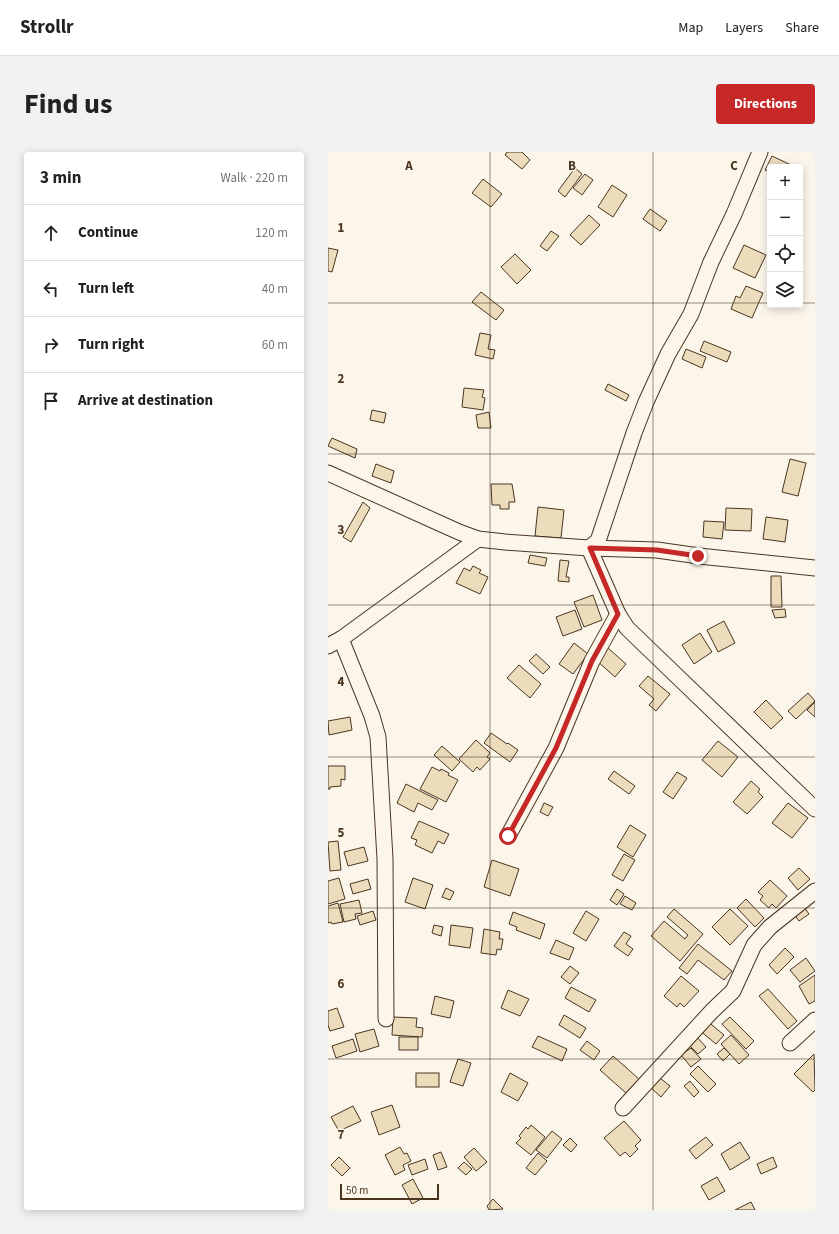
<!DOCTYPE html>
<meta charset="utf-8">
<style>
:root{--surface:#fff;--page:#f2f2f2;--text:#222;--muted:#767676;--line:#e0e0e0;--accent:#c62828}
body{margin:0;font-family:"Source Sans 3",sans-serif;background:var(--page);color:var(--text)}
.controls{position:absolute;right:12px;top:12px;display:grid;overflow:hidden;border-radius:4px;box-shadow:0 2px 10px #0003}
.controls button{width:36px;height:36px;display:grid;place-items:center;padding:0;border:0;border-bottom:1px solid var(--line);background:var(--surface);color:var(--text);font:20px sans-serif}
.scale{position:absolute;left:12px;bottom:10px;width:99px;box-sizing:border-box;padding-left:4px;border:2px solid #4a3520;border-top:0;font-size:11px;line-height:14px;white-space:nowrap;color:#4a3520;-webkit-text-stroke:3px #fbf6e9;paint-order:stroke}
.stop{position:absolute;width:12px;height:12px;margin:-9px;border:3px solid #c62828;border-radius:50%;background:#fff}
.stop.end{background:#c62828;border-color:#fff;box-shadow:0 1px 4px #0008}
.list{margin:0;padding:0;list-style:none}
h2{display:flex;justify-content:space-between;align-items:center;height:52px;margin:0;padding:0 16px;font-size:17px}
h2 small{font-size:13px;font-weight:400;color:var(--muted)}
.list li{display:grid;grid-template-columns:26px 1fr auto;gap:12px;align-items:center;box-sizing:border-box;height:56px;padding:0 16px;border-top:1px solid var(--line)}
.list b{display:block;font-size:15px;white-space:nowrap}
.list em{font-size:13px;font-style:normal;color:var(--muted)}
.icon{flex:none;width:22px;height:22px;fill:none;stroke:currentColor;stroke-width:2;stroke-linecap:round;stroke-linejoin:round}
.map{position:relative;flex:none;width:487px;height:1058px;overflow:hidden;border-radius:4px}
header{display:flex;align-items:center;gap:24px;box-sizing:border-box;height:56px;padding:0 20px;background:var(--surface);border-bottom:1px solid var(--line)}
header strong{font-size:19px}
nav{display:flex;gap:22px;margin-inline-start:auto;font-size:14px}
.intro{display:flex;align-items:center;justify-content:space-between;box-sizing:border-box;height:96px;padding:0 24px}
h1{margin:0;font-size:28px}
.button{padding:10px 18px;border-radius:4px;background:var(--accent);color:#fff;font-size:14px;font-weight:700}
main{display:flex;gap:24px;padding:0 24px}
aside{flex:1;background:var(--surface);border-radius:4px;box-shadow:0 2px 10px #0003}
.map>svg:first-child{display:block}
.building{fill:#ecdcbc;stroke:#4a3520}
.lines{fill:none;stroke-linecap:round;stroke-linejoin:round}
.minor-casing{stroke:#4a3520;stroke-width:17}
.minor{stroke:#fbf6e9;stroke-width:15}
.route{stroke:#c62828;stroke-width:5}
.grid{fill:none;stroke:#4a3520;stroke-width:1;stroke-opacity:0.55}
.grid-label{font-size:13px;text-anchor:middle;font-weight:bold;fill:#4a3520;stroke:#fbf6e9;stroke-width:3;stroke-linejoin:round;paint-order:stroke}
</style>
<header>
<strong>Strollr</strong>
<nav><a>Map</a><a>Layers</a><a>Share</a></nav>
</header>
<div class="intro"><h1>Find us</h1><a class="button">Directions</a></div>
<main>
<aside>
<h2>3 min<small>Walk · 220 m</small></h2>
<ul class="list">
<li><svg class="icon" aria-label="ahead" viewBox="0 0 24 24"><path d="M12 20V5M6 11l6-6 6 6"/></svg><div><b>Continue</b></div><em>120 m</em></li>
<li><svg class="icon" aria-label="left" viewBox="0 0 24 24"><path d="M17 20v-9H6M10 6l-5 5 5 5"/></svg><div><b>Turn left</b></div><em>40 m</em></li>
<li><svg class="icon" aria-label="right" viewBox="0 0 24 24"><path d="M7 20v-9h11M14 6l5 5-5 5"/></svg><div><b>Turn right</b></div><em>60 m</em></li>
<li><svg class="icon" aria-label="arrive" viewBox="0 0 24 24"><path d="M6 21V4h12l-3 4 3 4H6"/></svg><div><b>Arrive at destination</b></div></li>
</ul>
</aside>
<div class="map">
<svg width="487" height="1058" viewBox="0 0 487 1058">
<rect width="100%" height="100%" fill="#fbf6e9"/>
<!-- building -->
<g class="building">
<path d="M179,0H194L202,8L194,17L177,3Z"/>
<path d="M444,4L463,13L462,15H442V20L437,18Z"/>
<path d="M247,16L254,22L237,45L230,39Z"/>
<path d="M257,22L265,28L254,43L245,36Z"/>
<path d="M155,27L174,42L163,55L144,41Z"/>
<path d="M284,33L299,43L285,65L270,55Z"/>
<path d="M322,57L339,69L332,79L315,67Z"/>
<path d="M261,63L272,73L253,93L242,83Z"/>
<path d="M223,79L231,84L219,99L212,94Z"/>
<path d="M416,93L438,103L427,126L405,116Z"/>
<path d="M0,96L10,98L4,120L0,119Z"/>
<path d="M187,102L203,118L189,132L173,115Z"/>
<path d="M418,134L435,141L424,166L403,157L408,144L412,146Z"/>
<path d="M153,140L176,158L168,168L144,150Z"/>
<path d="M152,181L163,183L160,197L167,198L165,207L147,203Z"/>
<path d="M376,189L403,200L399,210L372,199Z"/>
<path d="M358,197L378,205L374,216L354,207Z"/>
<path d="M280,232L301,243L298,249L277,238Z"/>
<path d="M136,236L156,238L154,245L157,246L155,258L134,255Z"/>
<path d="M44,258L58,261L56,271L42,268Z"/>
<path d="M161,260L163,276H150L148,263Z"/>
<path d="M4,286L29,297L27,306L0,294Z"/>
<path d="M462,307L478,311L470,344L454,340Z"/>
<path d="M48,312L66,319L63,331L44,324Z"/>
<path d="M163,332H184L187,350H181V357H172V353H164Z"/>
<path d="M35,350L42,356L23,390L15,385Z"/>
<path d="M210,355L236,358L233,386L207,384Z"/>
<path d="M398,356L424,357L423,379L397,378Z"/>
<path d="M438,365L460,368L457,390L435,387Z"/>
<path d="M376,369L396,370L394,387L375,385Z"/>
<path d="M202,403L219,406L217,414L200,411Z"/>
<path d="M232,408L241,409L238,425H241V430L230,429Z"/>
<path d="M145,414L153,418L151,421L160,425L152,442L128,431L136,416L142,419Z"/>
<path d="M443,424H453L454,455H443Z"/>
<path d="M265,443L274,468L256,475L246,450Z"/>
<path d="M457,457L458,465L447,466L444,458Z"/>
<path d="M247,458L254,477L235,484L228,465Z"/>
<path d="M396,469L407,491L390,500L379,478Z"/>
<path d="M372,481L384,500L366,512L354,493Z"/>
<path d="M246,491L260,502L245,522L231,512Z"/>
<path d="M280,496L298,512L287,525L268,508Z"/>
<path d="M208,502L222,515L215,522L201,509Z"/>
<path d="M191,513L213,532L202,546L179,526Z"/>
<path d="M320,524L342,542L328,559L321,553L326,547L311,534Z"/>
<path d="M480,541L487,549L468,567L460,559Z"/>
<path d="M438,548L455,566L443,577L426,560Z"/>
<path d="M487,550V565L479,558Z"/>
<path d="M22,565L24,578L1,583L0,569Z"/>
<path d="M163,581L179,592L180,591L190,598L182,610L156,591Z"/>
<path d="M148,588L162,601L159,605L162,607L152,618L149,615L145,620L131,607Z"/>
<path d="M390,589L410,605L394,625L374,608Z"/>
<path d="M114,594L132,610L124,619L106,603Z"/>
<path d="M0,614H17V628L13,627V634L2,635V637H0Z"/>
<path d="M104,615L112,619L113,617L121,621L120,623L130,628L118,650L92,637Z"/>
<path d="M286,619L307,634L301,642L280,627Z"/>
<path d="M349,620L359,626L345,647L335,640Z"/>
<path d="M423,629L432,637L430,640L435,645L419,662L405,650Z"/>
<path d="M78,632L110,648L104,658L90,651L86,660L69,651Z"/>
<path d="M216,651L225,655L220,664L212,660Z"/>
<path d="M460,651L480,666L464,686L444,671Z"/>
<path d="M91,669L121,682L116,692L110,689L104,701L87,693L89,688L83,686Z"/>
<path d="M302,673L318,683L305,705L289,695Z"/>
<path d="M10,689L13,718L2,719L0,690Z"/>
<path d="M36,695L40,709L20,714L16,700Z"/>
<path d="M296,702L307,708L295,729L284,723Z"/>
<path d="M164,708L191,717L182,744L156,735Z"/>
<path d="M471,716L482,727L470,738L460,726Z"/>
<path d="M11,726L17,747L0,752V729Z"/>
<path d="M85,726L105,733L97,757L77,750Z"/>
<path d="M40,727L43,737L25,742L22,732Z"/>
<path d="M442,728L459,744L448,756L444,752L441,756L432,748L435,744L430,740Z"/>
<path d="M118,736L126,740L122,748L114,745Z"/>
<path d="M289,737L296,742L289,753L282,748Z"/>
<path d="M297,744L308,751L304,758L292,752Z"/>
<path d="M418,747L436,766L427,775L409,756Z"/>
<path d="M31,748L34,761L27,762L28,767L16,770L12,752Z"/>
<path d="M10,751L15,770L4,772L3,770L0,771V754Z"/>
<path d="M476,755L481,762L471,769L466,762Z"/>
<path d="M346,757L375,782L352,809L323,784L336,769L357,787L360,783L339,765Z"/>
<path d="M402,757L420,774L402,793L384,775Z"/>
<path d="M45,759L48,768L32,773L29,764Z"/>
<path d="M258,759L271,767L258,789L245,781Z"/>
<path d="M185,760L217,772L212,787L188,778L189,775L181,772Z"/>
<path d="M106,773L115,775L113,784L104,781Z"/>
<path d="M123,773L145,776L142,796L121,793Z"/>
<path d="M156,777L172,780L171,787H175L173,798L169,797L168,803L153,801Z"/>
<path d="M296,780L303,784L298,792L305,797L300,804L286,794Z"/>
<path d="M228,788L246,796L241,808L222,801Z"/>
<path d="M370,792L404,819L396,828L370,808L359,822L351,816Z"/>
<path d="M457,796L466,805L449,822L441,813Z"/>
<path d="M478,806L487,819L472,830L462,818Z"/>
<path d="M242,814L251,821L242,832L233,825Z"/>
<path d="M487,823V849L481,852L471,834Z"/>
<path d="M353,824L371,839L356,855L352,851L349,855L336,844Z"/>
<path d="M243,835L268,848L261,860L237,846Z"/>
<path d="M440,837L469,869L460,877L431,844Z"/>
<path d="M180,838L201,847L192,864L173,856Z"/>
<path d="M107,844L126,849L122,866L103,862Z"/>
<path d="M9,856L16,875L2,879L0,873V859Z"/>
<path d="M236,863L258,876L252,886L231,873Z"/>
<path d="M65,865L89,866L88,875L95,876L94,885L64,883Z"/>
<path d="M402,865L426,889L418,897L394,872Z"/>
<path d="M378,868L396,883L388,892L370,877Z"/>
<path d="M46,877L51,894L32,900L27,882Z"/>
<path d="M367,883L378,895L370,902L359,891Z"/>
<path d="M403,883L421,903L411,912L393,892Z"/>
<path d="M210,884L239,897L234,909L204,895Z"/>
<rect x="71" y="885" width="19" height="13"/>
<path d="M25,887L29,899L8,906L4,894Z"/>
<path d="M259,889L272,899L266,908L252,898Z"/>
<path d="M363,896L373,907L363,915L353,903Z"/>
<path d="M396,896L402,902L395,909L389,902Z"/>
<path d="M486,902L487,938L485,940L466,922Z"/>
<path d="M285,904L311,927L298,941L272,918Z"/>
<path d="M130,907L143,911L135,934L122,930Z"/>
<path d="M370,914L388,932L380,940L362,922Z"/>
<rect x="88" y="921" width="23" height="14"/>
<path d="M182,921L200,931L190,949L173,940Z"/>
<path d="M332,926L342,934L333,945L323,936Z"/>
<path d="M362,929L371,940L366,945L356,934Z"/>
<path d="M64,953L72,975L51,983L43,960Z"/>
<path d="M25,954L33,969L11,979L3,965Z"/>
<path d="M296,969L313,988L307,994L310,997L302,1005L297,1000L292,1004L276,986Z"/>
<path d="M203,973L217,985L203,1003L188,991L193,986L191,984L198,975L200,977Z"/>
<path d="M224,979L234,987L219,1006L208,998Z"/>
<path d="M378,985L385,993L368,1007L361,998Z"/>
<path d="M242,986L249,993L243,1000L235,993Z"/>
<path d="M412,990L422,1006L402,1018L393,1002Z"/>
<path d="M72,995L76,1002L79,1001L83,1009L75,1013L77,1018L67,1023L57,1003Z"/>
<path d="M146,996L159,1010L148,1019L136,1005Z"/>
<path d="M113,1000L119,1015L110,1018L105,1003Z"/>
<path d="M210,1001L219,1009L207,1023L198,1016Z"/>
<path d="M11,1005L22,1016L14,1024L3,1013Z"/>
<path d="M445,1005L449,1015L433,1022L429,1012Z"/>
<path d="M97,1007L100,1017L84,1023L80,1013Z"/>
<path d="M136,1010L144,1017L138,1023L130,1016Z"/>
<path d="M389,1025L397,1039L381,1048L373,1034Z"/>
<path d="M85,1027L95,1046L84,1052L74,1033Z"/>
<path d="M165,1047L175,1057L161,1058L159,1054Z"/>
<path d="M423,1050L427,1058H407Z"/>
</g>
<g class="lines">
<!-- minor casing -->
<g class="minor-casing">
<g id="minor">
<path d="M432,0L406,62L383,110L363,162L340,202L318,250L306,281L270,389L261,396L290,462L299,476L487,657"/>
<path d="M0,321L131,380L150,387L177,390L261,396L329,398L371,404L487,416"/>
<path d="M13,487L44,564L50,585L57,707L58,867"/>
<path d="M0,494L13,487L150,387"/>
<path d="M180,684L228,596L264,509L290,462"/>
<path d="M462,891L487,868"/>
<path d="M295,956L384,859L405,839L426,793L442,775L487,739"/>
</g>
</g>
<!-- minor -->
<use href="#minor" class="minor"/>
</g>
<g class="lines">
<!-- route -->
<path class="route" d="M180,684L228,596L264,509L290,462L262,396L329,398L370,404"/>
</g>
<!-- grid -->
<path class="grid" d="M162,0V1058M325,0V1058M0,151H442M472,151H487M0,302H487M0,453H487M0,605H487M0,756H487M0,907H487"/>
<g class="grid-label">
<text x="81" y="18">A</text>
<text x="244" y="18">B</text>
<text x="406" y="18">C</text>
<text x="13" y="80">1</text>
<text x="13" y="231">2</text>
<text x="13" y="382">3</text>
<text x="13" y="534">4</text>
<text x="13" y="685">5</text>
<text x="13" y="836">6</text>
<text x="13" y="987">7</text>
</g>
</svg>
<div class="controls">
<button>+</button>
<button>−</button>
<button><svg class="icon" aria-label="locate" viewBox="0 0 24 24"><circle cx="12" cy="12" r="6"/><path d="M12 2v4M12 18v4M2 12h4M18 12h4"/></svg></button>
<button><svg class="icon" aria-label="layers" viewBox="0 0 24 24"><path d="M12 4l9 5-9 5-9-5zM3 14l9 5 9-5"/></svg></button>
</div>
<div class="scale">50 m</div>
<div class="stop" style="left:180px;top:684px"></div>
<div class="stop end" style="left:370px;top:404px"></div>
</div>
</main>
